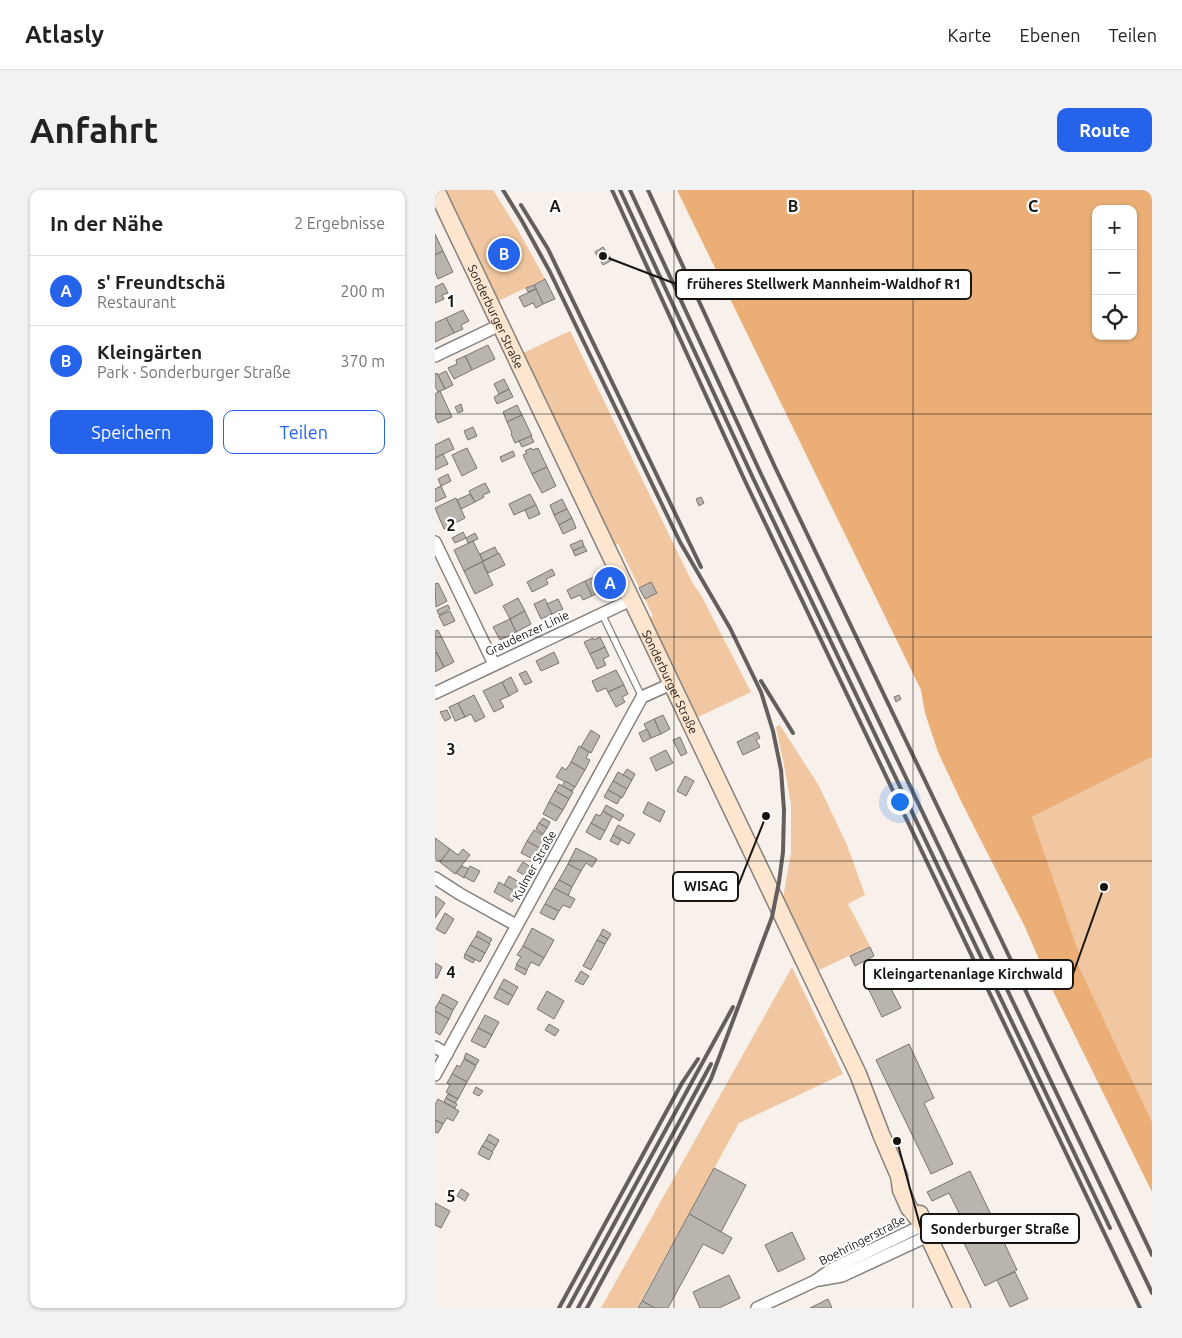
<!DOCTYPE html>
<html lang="de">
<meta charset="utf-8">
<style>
:root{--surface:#fff;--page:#f2f2f2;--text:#222;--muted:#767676;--line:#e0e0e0;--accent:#2563eb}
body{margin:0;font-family:Ubuntu,sans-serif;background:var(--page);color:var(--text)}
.controls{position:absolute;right:15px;top:15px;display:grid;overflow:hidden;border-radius:10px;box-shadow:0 1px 4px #0004}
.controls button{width:45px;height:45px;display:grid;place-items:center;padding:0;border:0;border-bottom:1px solid var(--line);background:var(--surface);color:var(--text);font:25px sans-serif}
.you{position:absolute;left:464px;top:611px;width:18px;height:18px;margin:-12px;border:4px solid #fff;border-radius:50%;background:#1a73e8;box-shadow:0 0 0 8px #1a73e833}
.badge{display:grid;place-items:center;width:32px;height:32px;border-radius:50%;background:var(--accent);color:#fff;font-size:16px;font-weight:700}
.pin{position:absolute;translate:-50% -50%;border:2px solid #fff;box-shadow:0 1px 5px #0006}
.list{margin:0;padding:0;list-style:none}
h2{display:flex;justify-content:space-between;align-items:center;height:65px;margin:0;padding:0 20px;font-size:21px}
h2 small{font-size:16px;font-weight:400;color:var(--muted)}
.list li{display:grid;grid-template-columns:32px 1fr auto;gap:15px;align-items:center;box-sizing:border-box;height:70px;padding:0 20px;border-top:1px solid var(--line)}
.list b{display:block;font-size:19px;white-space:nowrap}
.list p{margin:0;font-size:16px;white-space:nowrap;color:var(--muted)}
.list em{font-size:16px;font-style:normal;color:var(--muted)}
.actions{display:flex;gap:10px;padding:15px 20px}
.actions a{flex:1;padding:11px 0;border:1px solid var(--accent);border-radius:10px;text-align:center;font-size:18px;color:var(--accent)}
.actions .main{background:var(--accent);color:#fff}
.icon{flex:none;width:28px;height:28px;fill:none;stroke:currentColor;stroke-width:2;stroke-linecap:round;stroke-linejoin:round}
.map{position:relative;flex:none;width:717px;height:1118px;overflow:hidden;border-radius:10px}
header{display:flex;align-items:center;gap:30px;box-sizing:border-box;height:70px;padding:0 25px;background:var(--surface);border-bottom:1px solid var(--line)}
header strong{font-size:24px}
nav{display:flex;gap:28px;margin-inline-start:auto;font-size:18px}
.intro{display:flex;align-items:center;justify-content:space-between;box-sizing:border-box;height:120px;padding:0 30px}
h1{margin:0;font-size:35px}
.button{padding:12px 22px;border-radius:10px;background:var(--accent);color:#fff;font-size:18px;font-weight:700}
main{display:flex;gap:30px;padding:0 30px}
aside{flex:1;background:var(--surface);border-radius:10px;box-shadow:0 1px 4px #0004}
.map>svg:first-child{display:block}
.green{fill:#f1c7a1}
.forest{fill:#eaae76;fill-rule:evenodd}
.building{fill:#bab4ae;stroke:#7a7470}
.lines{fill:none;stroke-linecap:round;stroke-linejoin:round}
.lane-casing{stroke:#87817c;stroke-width:8}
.street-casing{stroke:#87817c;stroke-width:14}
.secondary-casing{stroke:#87817c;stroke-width:19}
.lane{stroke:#fff;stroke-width:5.5}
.street{stroke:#fff;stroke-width:11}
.secondary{stroke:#fde6cf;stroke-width:16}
.rail{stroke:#645f5c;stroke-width:4}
.grid{fill:none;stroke:#181513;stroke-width:1;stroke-opacity:0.55}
.labels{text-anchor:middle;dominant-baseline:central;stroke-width:4.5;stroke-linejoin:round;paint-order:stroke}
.street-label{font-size:12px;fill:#181513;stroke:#fff}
.grid-label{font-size:16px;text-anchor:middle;font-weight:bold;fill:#181513;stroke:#fff;stroke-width:4.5;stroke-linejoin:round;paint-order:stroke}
.leader{fill:none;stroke:#181513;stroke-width:2}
.callout-dot{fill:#181513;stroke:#fff;stroke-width:2}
.callout{fill:#fff;stroke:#181513;stroke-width:2}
.callout-label{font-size:14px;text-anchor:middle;font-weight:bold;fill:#181513}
</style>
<header>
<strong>Atlasly</strong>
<nav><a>Karte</a><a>Ebenen</a><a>Teilen</a></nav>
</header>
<div class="intro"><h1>Anfahrt</h1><a class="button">Route</a></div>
<main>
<aside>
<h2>In der Nähe<small>2 Ergebnisse</small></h2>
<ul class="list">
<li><span class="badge">A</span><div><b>s' Freundtschä</b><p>Restaurant</p></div><em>200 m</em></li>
<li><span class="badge">B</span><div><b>Kleingärten</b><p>Park · Sonderburger Straße</p></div><em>370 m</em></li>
</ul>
<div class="actions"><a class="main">Speichern</a><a>Teilen</a></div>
</aside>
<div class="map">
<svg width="717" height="1118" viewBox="0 0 717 1118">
<rect width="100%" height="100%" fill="#f7f0eb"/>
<!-- green -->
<g class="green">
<path d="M10,0H58L83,40L110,89L63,111Z"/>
<path d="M135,141L258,394L266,405L316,502L263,527L215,428L218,426L183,354L180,355L88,163Z"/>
<path d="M345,535L384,596L412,655L430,705L413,714L435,756L384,780L348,708L356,663V614L349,575L341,537Z"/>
<path d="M717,567V932L641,770L645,766L597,627Z"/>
<path d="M357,777L408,884L304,933L202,1118H166Z"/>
</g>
<!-- forest -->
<path class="forest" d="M242,0H717V567L597,627L645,766L641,770L717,932V1002L616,797L590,737L527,613L503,562L490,523L486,500ZM661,19H698V146H661Z"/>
<!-- building -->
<g class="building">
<path d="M0,44L8,61L0,65Z"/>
<path d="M168,57L177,70L168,75L160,62Z"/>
<path d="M8,61L18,82L3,89L0,82V65Z"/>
<path d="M110,89L120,109L108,114L99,95Z"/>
<path d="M8,93L13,103L7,105L9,109L0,113V97Z"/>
<path d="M99,95L101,99L93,102L91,98Z"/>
<path d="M101,99L108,114L101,118L98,113L89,117L84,107Z"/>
<path d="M28,120L34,131L26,135L28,139L19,143L11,128Z"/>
<path d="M11,128L19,143L0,152V133Z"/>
<path d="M53,155L60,169L37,180L30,166Z"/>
<path d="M30,166L37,180L19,189L13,178L22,174L21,170Z"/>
<path d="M11,181L18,195L10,199L3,185Z"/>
<path d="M2,183L10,199L3,202L0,196V184Z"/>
<path d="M69,189L74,199L64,204L59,194Z"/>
<path d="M74,199L78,207L62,214L59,207Z"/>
<path d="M5,201L17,227L3,233L0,227V204Z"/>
<path d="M26,214L28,221L23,223L20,217Z"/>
<path d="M82,215L87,225L72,232L68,222Z"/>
<path d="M87,225L97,246L80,253L76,244L77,243L72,232Z"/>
<path d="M38,237L42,246L33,250L29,241Z"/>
<path d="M96,246L99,252L87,257L84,251Z"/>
<path d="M14,248L19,259L0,268V255Z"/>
<path d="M32,258L42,278L27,286L17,265Z"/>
<path d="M96,258L97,260L103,258L112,277L97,284L88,265L92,263L90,261Z"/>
<path d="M78,261L80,266L67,272L65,267Z"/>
<path d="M8,264L13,274L0,280V268Z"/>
<path d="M112,277L121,296L107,303L97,284Z"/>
<path d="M13,284L16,291L6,296L3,289Z"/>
<path d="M50,293L55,302L48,305L49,307L40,312L34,301Z"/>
<path d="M6,296L11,307L0,312V299Z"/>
<path d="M35,304L40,312L26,319L22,310Z"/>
<path d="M95,304L101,315L79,325L74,314Z"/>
<path d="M266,307L269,313L264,316L261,309Z"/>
<path d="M21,308L30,328L9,339L0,318Z"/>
<path d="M127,309L132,319L119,325L115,315Z"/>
<path d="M101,315L105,324L94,329L90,320Z"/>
<path d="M132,319L137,328L124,335L119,325Z"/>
<path d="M137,328L141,338L128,344L124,335Z"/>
<path d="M28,342L31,348L20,353L17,348Z"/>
<path d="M40,343L43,349L33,353L31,348Z"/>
<path d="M147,350L149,356L138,361L135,355Z"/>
<path d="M38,351L48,371L29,381L19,360Z"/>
<path d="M149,356L152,361L140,366L138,361Z"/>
<path d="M60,357L63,364L48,371L45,364Z"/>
<path d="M64,363L70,375L53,383L47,372Z"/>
<path d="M47,372L58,395L40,404L29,381Z"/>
<path d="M117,379L120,385L111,389L113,394L97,402L92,392Z"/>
<path d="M159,387L166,401L157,406L150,391Z"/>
<path d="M150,391L157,406L148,410L145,405L136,409L132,400Z"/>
<path d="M216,392L222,403L210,409L204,398Z"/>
<path d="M3,393L12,411L1,417L0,394Z"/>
<path d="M83,408L90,421L75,429L68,416Z"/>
<path d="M110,409L117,424L106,429L99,414Z"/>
<path d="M123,409L128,419L117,424L112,414Z"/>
<path d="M13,415L15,419L4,425L2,420Z"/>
<path d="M15,421L20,431L9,436L4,426Z"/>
<path d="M90,421L96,434L81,442L75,429Z"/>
<path d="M75,429L81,442L65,450L58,437Z"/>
<path d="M3,440L19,472L9,477L0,459V441Z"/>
<path d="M165,447L170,457L155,464L149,452L158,448L159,450Z"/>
<path d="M170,457L174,466L168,469L171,475L162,479L155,464Z"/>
<path d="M1,462L9,477L0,482V463Z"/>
<path d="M119,462L124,473L106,481L101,471Z"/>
<path d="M181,480L189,495L173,502L171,498L162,502L157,491Z"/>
<path d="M91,481L97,492L90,495L84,484Z"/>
<path d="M76,487L83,501L74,506L67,492Z"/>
<path d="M67,492L74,506L65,510L69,517L59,522L48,501Z"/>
<path d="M189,495L193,504L187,507L190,512L181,517L173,502Z"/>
<path d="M39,505L50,527L40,532L36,524L30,527L23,513Z"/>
<path d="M464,505L466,509L461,512L459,507Z"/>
<path d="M23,513L30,527L20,531L14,517Z"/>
<path d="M12,520L16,528L10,531L5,522Z"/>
<path d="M228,525L235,539L226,544L219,529Z"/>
<path d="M219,529L226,544L216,548L209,534Z"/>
<path d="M212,539L216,548L208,552L204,543Z"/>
<path d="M156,540L165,546L156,563L146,557Z"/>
<path d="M322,542L325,548L321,550L325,557L308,565L302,552Z"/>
<path d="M245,547L252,563L246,566L238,550Z"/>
<path d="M144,556L154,562L151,568L155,570L150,580L136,572Z"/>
<path d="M231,560L238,573L221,581L215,568Z"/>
<path d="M136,572L150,580L140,597L121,587L127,577L131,580Z"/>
<path d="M192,579L200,584L197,590L188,585Z"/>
<path d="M183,582L197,590L192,599L178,591Z"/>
<path d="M250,586L259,591L251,606L242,601Z"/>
<path d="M130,591L140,597L137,601L127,596Z"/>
<path d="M178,591L192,599L187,608L173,600Z"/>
<path d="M124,594L138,602L134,609L120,601Z"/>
<path d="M173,600L186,607L182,614L169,607Z"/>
<path d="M120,601L134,609L128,620L114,612Z"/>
<path d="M114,612L128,620L121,631L108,624Z"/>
<path d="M213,612L230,621L225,632L208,623Z"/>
<path d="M171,615L189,625L185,631L168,621Z"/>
<path d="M168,621L177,627L170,641L156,633L161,624L165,626Z"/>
<path d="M108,628L115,632L112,638L104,633Z"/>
<path d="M104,633L112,638L108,644L101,639Z"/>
<path d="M156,633L170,641L165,650L151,642Z"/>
<path d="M183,635L200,644L194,654L178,645Z"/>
<path d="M99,640L113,648L106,659L92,651Z"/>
<path d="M178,645L186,650L183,655L175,651Z"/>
<path d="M0,648L15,659L5,672L0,668Z"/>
<path d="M92,651L106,659L100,670L86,663Z"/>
<path d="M141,658L162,669L157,677L151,673L146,681L133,674Z"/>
<path d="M15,659L23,665L28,659L35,665L20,684L5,672Z"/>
<path d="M88,672L96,677L91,686L82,681Z"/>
<path d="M133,674L146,681L137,697L124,690Z"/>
<path d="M27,676L34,679L29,688L21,683Z"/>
<path d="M35,676L45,681L39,692L29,687Z"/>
<path d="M74,686L87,694L82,703L69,695Z"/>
<path d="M124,690L137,697L133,706L119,698Z"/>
<path d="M64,692L82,703L77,712L59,702Z"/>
<path d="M119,698L140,709L135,718L128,715L124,721L110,714Z"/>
<path d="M0,706L10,713L0,728Z"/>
<path d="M110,714L124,721L119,730L105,723Z"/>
<path d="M10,723L19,729L10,744L1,739Z"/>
<path d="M97,738L119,750L109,768L88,756Z"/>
<path d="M168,739L176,744L173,749L165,745Z"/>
<path d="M43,741L57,749L54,754L41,746Z"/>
<path d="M165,745L173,749L170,754L162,750Z"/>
<path d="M41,746L55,754L50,763L35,755Z"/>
<path d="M162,750L170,754L156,780L148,776Z"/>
<path d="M35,755L50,763L45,772L30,764Z"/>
<path d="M88,756L109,768L104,776L96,772L92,780L81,775L86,767L82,765Z"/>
<path d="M435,757L439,766L420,776L415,766Z"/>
<path d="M30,764L40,770L38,773L29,768Z"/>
<path d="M0,773L7,777L2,788H0Z"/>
<path d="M82,775L92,780L90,785L80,779Z"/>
<path d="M146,781L154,786L148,795L140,791Z"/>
<path d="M69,789L83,797L78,806L64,798Z"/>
<path d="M451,789L466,818L447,827L433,798Z"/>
<path d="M64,798L78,806L73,815L59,808Z"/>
<path d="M112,801L129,811L119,829L102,819Z"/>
<path d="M8,804L23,812L18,820L4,812Z"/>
<path d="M4,812L18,820L14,829L0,821V818Z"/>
<path d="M0,821L14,829L5,845L0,842Z"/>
<path d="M50,825L64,832L57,845L43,838Z"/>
<path d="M114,834L124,840L120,846L110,840Z"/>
<path d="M43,838L57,845L50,858L36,851Z"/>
<path d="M474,854L499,908L489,913L518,974L496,984L441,870Z"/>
<path d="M31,863L44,870L41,875L29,868Z"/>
<path d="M29,869L41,876L32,892L17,884L22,875L25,877Z"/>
<path d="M17,884L32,892L23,909L11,902L15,895L12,893Z"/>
<path d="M41,897L48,901L44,906L38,903Z"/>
<path d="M13,904L23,909L20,913L11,908Z"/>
<path d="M11,908L22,914L20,918L9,912Z"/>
<path d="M3,909L24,921L18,931L12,928L8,934L0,930V915Z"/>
<path d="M0,930L8,934L3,943L0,942Z"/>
<path d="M54,944L64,950L61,956L51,950Z"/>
<path d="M51,950L61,956L57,962L47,956Z"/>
<path d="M47,956L58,962L54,970L43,964Z"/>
<path d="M279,978L311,995L286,1042L254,1024Z"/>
<path d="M535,981L559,1031L534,1043L514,1003L497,1011L492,1002Z"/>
<path d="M26,999L34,1004L30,1011L22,1006Z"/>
<path d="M0,1013L15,1021L6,1038L0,1035Z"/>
<path d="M254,1024L297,1048L288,1064L268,1054L233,1118H220L207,1111Z"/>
<path d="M559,1031L582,1080L550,1096L526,1047Z"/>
<path d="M357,1042L370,1069L343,1082L330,1055Z"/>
<path d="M580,1082L593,1109L575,1117L562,1090Z"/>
<path d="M294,1085L305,1108L284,1118H265L258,1102Z"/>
<path d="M393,1109L397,1118H375Z"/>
<path d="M207,1111L220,1118H203Z"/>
</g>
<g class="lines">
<!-- lane casing -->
<g class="lane-casing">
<path id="lane" d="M167,424L207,507"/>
</g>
<!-- street casing -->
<g class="street-casing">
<g id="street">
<path d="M0,166L65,135"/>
<path d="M0,352L59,474"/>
<path d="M0,503L196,410"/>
<path d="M0,688L25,704L81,735"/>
<path d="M0,857L12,864"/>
<path d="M0,885L207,507L236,494"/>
<path d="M384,1090L407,1086L493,1046"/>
<path d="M322,1118L380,1091L397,1079L488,1035"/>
</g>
</g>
<!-- secondary casing -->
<g class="secondary-casing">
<g id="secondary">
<path id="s1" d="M1,0L423,884L446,944L464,986L466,1000L474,1018L488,1035"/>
<path d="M485,1024L488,1035L527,1118"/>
</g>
</g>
<!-- lane -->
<use href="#lane" class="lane"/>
<!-- street -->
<use href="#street" class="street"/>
<!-- secondary -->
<use href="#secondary" class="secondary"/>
<!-- rail -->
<g class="rail">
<path d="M68,0L87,31L115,82L245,352L295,438L326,502L338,541L346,580L349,620L348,662L344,692L337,727L276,889L152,1118"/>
<path d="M177,0L310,291L705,1118"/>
<path d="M185,0L318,288L675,1038"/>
<path d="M195,0L326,284L717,1103"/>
<path d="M213,0L340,277L717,1065"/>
<path d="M86,15L113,59L266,377"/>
<path d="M326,491L358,543"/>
<path d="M124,1118L247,893L263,869"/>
<path d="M133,1118L298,817"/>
<path d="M143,1118L276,874"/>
</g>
</g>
<!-- grid -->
<path class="grid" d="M239,0V1118M478,0V1118M0,224H717M0,447H717M0,671H717M0,894H717"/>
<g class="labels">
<!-- street labels -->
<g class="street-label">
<text stroke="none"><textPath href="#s1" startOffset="140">Sonderburger Straße</textPath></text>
<text transform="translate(92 443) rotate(-25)">Graudenzer Linie</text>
<text stroke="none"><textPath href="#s1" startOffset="545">Sonderburger Straße</textPath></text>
<text transform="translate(99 675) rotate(-61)">Kulmer Straße</text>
<text transform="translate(427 1050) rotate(-27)">Boehringerstraße</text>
</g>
</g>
<g class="grid-label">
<text x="120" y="22">A</text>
<text x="358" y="22">B</text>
<text x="598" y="22">C</text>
<text x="16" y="117">1</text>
<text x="16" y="341">2</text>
<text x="16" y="565">3</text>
<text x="16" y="788">4</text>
<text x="16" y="1012">5</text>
</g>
<!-- callouts -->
<path class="leader" d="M168 66L241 94M331 626L303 696M669 697L638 784M462 951L486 1039"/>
<g class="callout-dot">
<circle cx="168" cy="66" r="5"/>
<circle cx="331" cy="626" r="5"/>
<circle cx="669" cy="697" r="5"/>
<circle cx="462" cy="951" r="5"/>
</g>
<g class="callout">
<rect x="241" y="80" width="295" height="29" rx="5"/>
<rect x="238" y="682" width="65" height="29" rx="5"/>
<rect x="429" y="770" width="209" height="29" rx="5"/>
<rect x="486" y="1024" width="158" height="29" rx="5"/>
</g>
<g class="callout-label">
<text x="389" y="99">früheres Stellwerk Mannheim-Waldhof R1</text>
<text x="271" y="701">WISAG</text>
<text x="533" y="789">Kleingartenanlage Kirchwald</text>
<text x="565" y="1044">Sonderburger Straße</text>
</g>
</svg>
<div class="controls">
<button>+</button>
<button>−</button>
<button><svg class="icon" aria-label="locate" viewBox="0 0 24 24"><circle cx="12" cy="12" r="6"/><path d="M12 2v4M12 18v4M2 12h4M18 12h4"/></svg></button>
</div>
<div class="you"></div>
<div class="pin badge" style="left:175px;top:393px">A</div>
<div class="pin badge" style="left:69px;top:64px">B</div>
</div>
</main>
